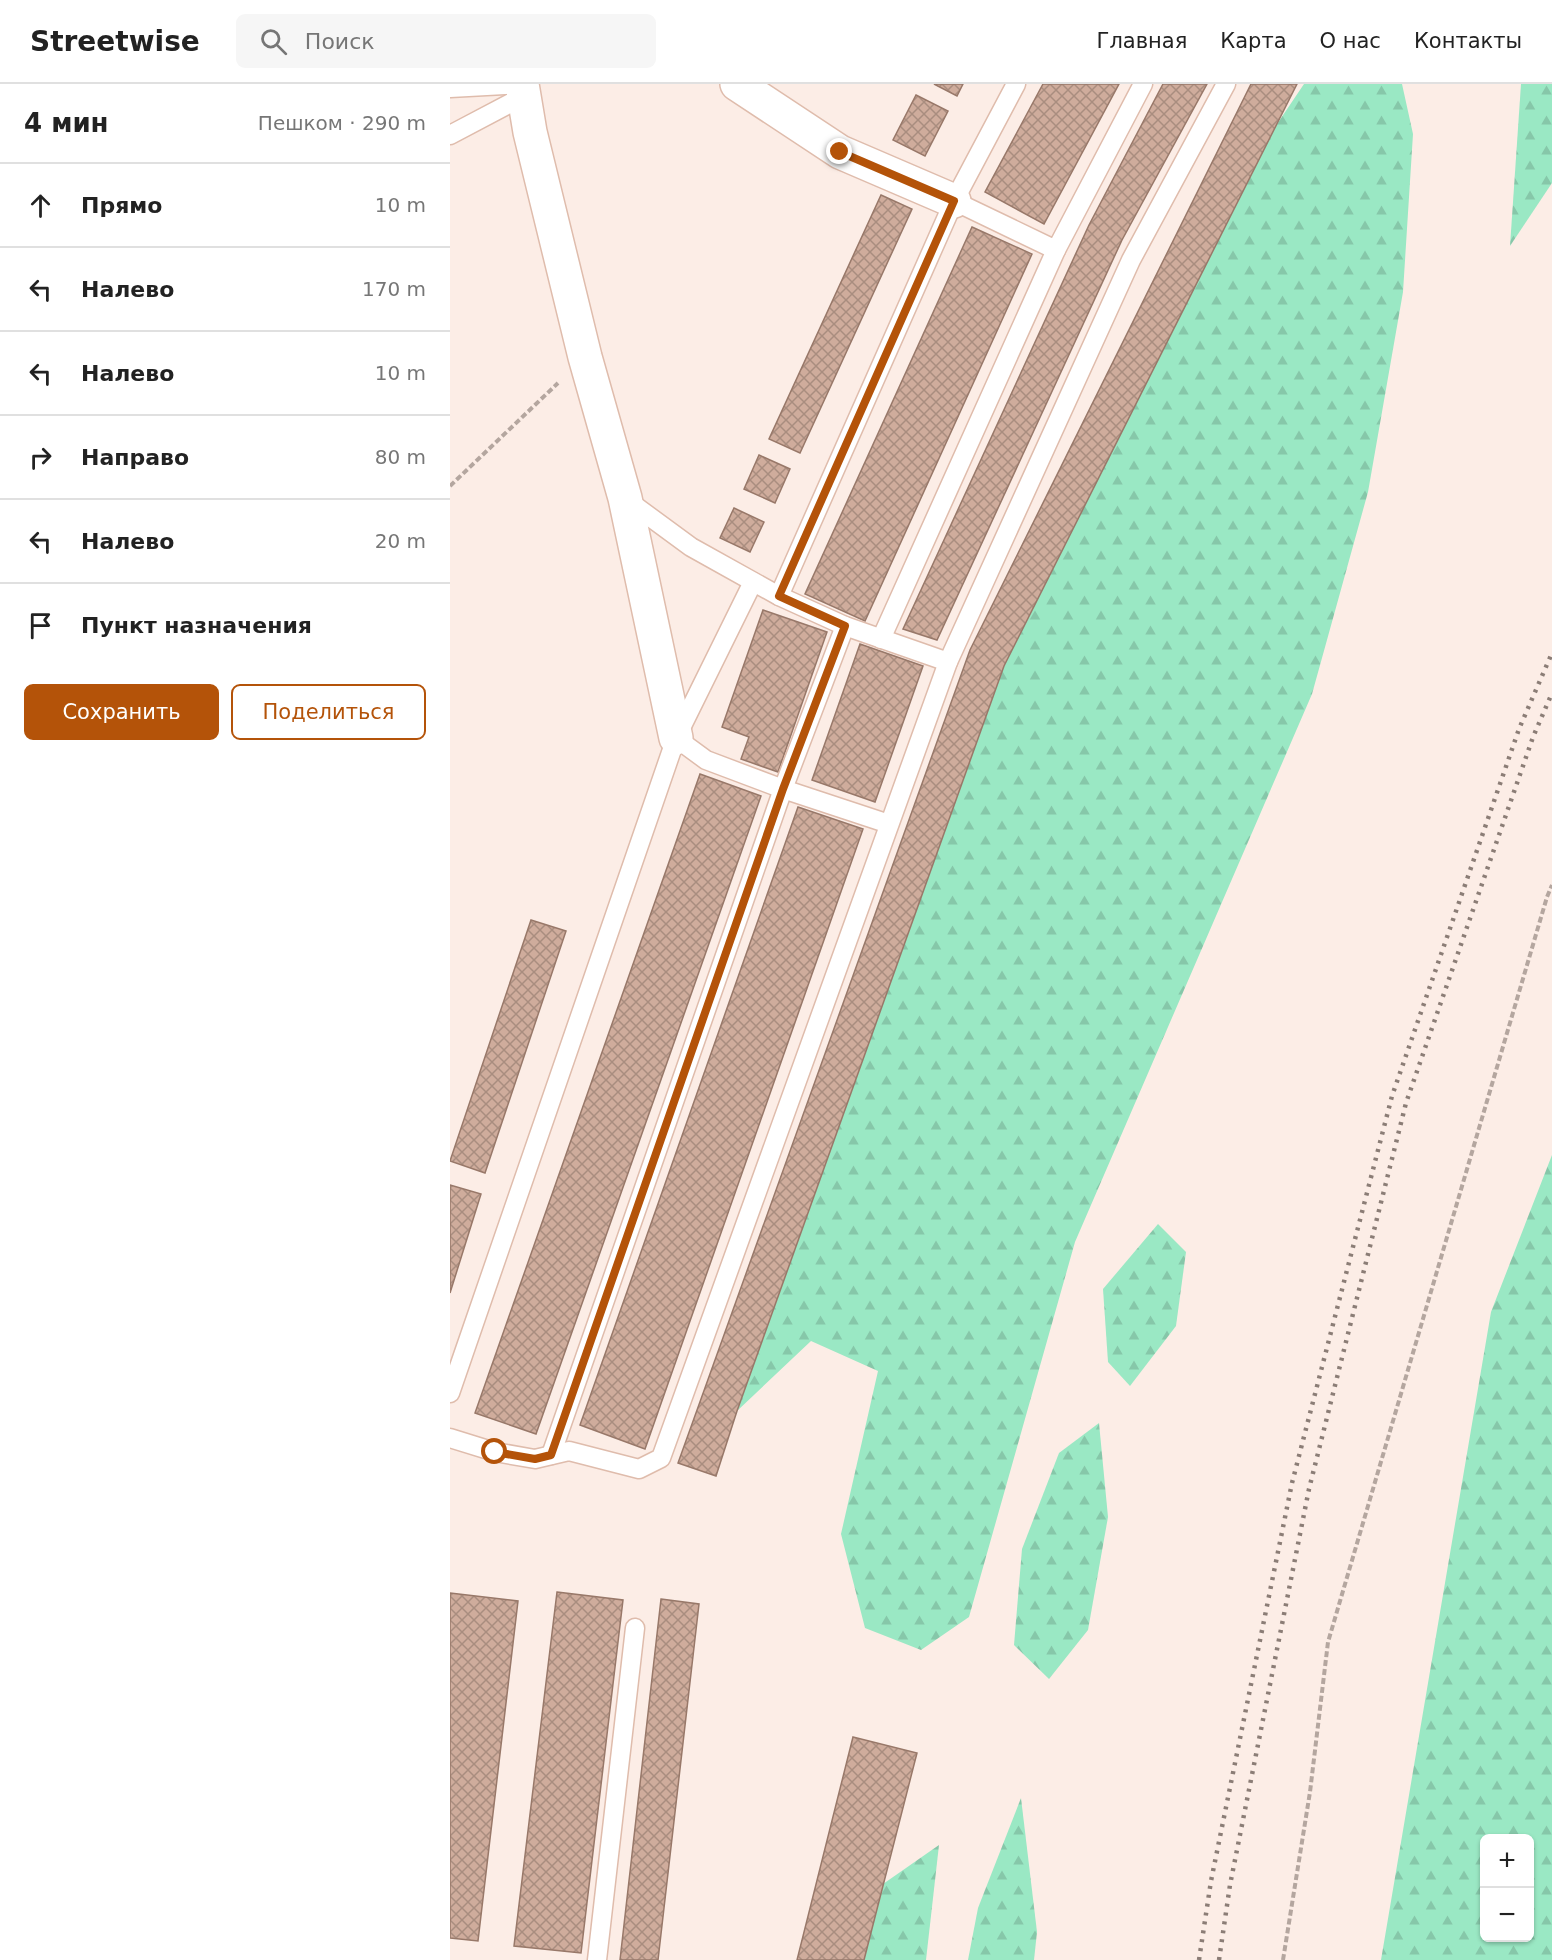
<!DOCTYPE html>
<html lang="ru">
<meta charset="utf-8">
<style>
:root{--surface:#fff;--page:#f6f6f6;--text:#222;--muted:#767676;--line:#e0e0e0;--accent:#b45309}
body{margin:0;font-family:"DejaVu Sans",sans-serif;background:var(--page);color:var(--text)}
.controls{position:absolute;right:18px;bottom:18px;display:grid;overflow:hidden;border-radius:9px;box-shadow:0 2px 4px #0004}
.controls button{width:54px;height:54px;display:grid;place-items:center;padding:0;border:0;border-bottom:2px solid var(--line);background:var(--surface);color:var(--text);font:30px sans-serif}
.stop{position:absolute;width:18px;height:18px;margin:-14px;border:4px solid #b45309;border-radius:50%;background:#fff}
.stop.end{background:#b45309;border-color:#fff;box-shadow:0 2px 6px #0008}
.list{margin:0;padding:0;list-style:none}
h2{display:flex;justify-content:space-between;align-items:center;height:78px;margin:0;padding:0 24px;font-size:26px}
h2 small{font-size:20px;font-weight:400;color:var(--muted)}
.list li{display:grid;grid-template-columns:39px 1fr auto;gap:18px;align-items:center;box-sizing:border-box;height:84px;padding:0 24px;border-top:2px solid var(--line)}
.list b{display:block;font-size:22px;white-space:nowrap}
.list em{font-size:20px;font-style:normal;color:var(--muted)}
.actions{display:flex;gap:12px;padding:18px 24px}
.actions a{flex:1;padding:14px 0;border:2px solid var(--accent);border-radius:9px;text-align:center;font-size:21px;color:var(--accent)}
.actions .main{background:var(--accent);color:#fff}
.icon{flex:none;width:33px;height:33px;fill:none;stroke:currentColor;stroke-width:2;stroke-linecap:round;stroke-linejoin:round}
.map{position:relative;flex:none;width:1102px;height:1876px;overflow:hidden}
header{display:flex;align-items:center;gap:36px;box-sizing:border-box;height:84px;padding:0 30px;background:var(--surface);border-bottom:2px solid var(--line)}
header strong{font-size:28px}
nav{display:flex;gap:33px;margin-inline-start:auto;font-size:21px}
.search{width:420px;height:54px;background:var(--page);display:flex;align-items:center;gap:15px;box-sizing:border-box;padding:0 21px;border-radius:9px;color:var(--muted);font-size:22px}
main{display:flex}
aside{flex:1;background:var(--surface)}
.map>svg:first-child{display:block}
.forest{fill:url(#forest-firs);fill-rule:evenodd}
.building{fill:url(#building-cross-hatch);stroke:#987869;stroke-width:1.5}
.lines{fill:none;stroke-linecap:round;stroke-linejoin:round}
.lane-casing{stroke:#dfbcac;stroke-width:21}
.street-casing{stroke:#dfbcac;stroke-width:36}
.path{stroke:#b4a69f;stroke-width:4;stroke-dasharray:6 3;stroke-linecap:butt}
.lane{stroke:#fff;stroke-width:18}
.street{stroke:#fff;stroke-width:33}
.rail{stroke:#8b7d76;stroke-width:4.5;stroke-dasharray:3 6;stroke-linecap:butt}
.route{stroke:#b45309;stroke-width:8}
</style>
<header>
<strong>Streetwise</strong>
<div class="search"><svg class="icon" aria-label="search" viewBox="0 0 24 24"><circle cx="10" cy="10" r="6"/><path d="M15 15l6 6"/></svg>Поиск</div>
<nav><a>Главная</a><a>Карта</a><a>О нас</a><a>Контакты</a></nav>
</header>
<main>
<aside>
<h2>4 мин<small>Пешком · 290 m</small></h2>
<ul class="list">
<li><svg class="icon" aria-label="ahead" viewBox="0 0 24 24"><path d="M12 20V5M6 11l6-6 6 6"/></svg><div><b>Прямо</b></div><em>10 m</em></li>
<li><svg class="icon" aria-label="left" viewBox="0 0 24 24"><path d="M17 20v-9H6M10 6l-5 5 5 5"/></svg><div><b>Налево</b></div><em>170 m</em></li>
<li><svg class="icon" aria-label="left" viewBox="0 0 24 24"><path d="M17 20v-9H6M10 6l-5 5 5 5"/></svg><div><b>Налево</b></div><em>10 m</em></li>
<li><svg class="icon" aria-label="right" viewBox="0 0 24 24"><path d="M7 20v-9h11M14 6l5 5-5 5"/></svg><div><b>Направо</b></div><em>80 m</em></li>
<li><svg class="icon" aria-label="left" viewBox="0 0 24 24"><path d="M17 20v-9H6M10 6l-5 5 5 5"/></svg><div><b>Налево</b></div><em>20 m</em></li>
<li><svg class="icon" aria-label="arrive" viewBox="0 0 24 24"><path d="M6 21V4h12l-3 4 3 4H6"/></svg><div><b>Пункт назначения</b></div></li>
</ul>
<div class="actions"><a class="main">Сохранить</a><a>Поделиться</a></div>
</aside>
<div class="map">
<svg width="1102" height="1876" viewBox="0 0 1102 1876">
<defs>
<pattern id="forest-firs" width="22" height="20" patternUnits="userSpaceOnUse" patternTransform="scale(1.5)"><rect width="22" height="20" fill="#9ae8c4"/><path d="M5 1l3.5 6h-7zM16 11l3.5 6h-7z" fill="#86c7a9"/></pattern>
<pattern id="building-cross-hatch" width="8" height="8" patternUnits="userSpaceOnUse" patternTransform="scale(1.5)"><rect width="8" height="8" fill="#cfac9c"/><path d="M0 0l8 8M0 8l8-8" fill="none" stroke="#a98d7f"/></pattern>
</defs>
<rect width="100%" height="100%" fill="#fcede6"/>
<!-- forest -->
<g class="forest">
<path d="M854,0H952L963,50L953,208L918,408L862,610L625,1158L519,1533L471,1566L415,1544L391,1450L428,1287L361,1257L287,1327L554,582L825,43Z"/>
<path d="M1071,0H1102V99L1060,162Z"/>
<path d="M1102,1071V1876H931L1041,1228ZM1034,1754H1080V1854H1034Z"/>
<path d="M708,1140L736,1168L726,1242L680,1302L658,1278L653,1205Z"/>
<path d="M649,1339L658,1433L638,1546L599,1595L564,1561L572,1465L609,1369Z"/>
<path d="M571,1714L587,1848L584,1876H518L528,1824Z"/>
<path d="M489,1761L476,1876H414L433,1800Z"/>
</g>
<!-- building -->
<g class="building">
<path d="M484,0H513L507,12Z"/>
<path d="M593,0H669L594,140L535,108Z"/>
<path d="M713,0H757L672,156L487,556L453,545L639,141Z"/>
<path d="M801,0H847L554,582L287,1327L266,1392L228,1379L520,566Z"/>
<path d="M466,11L498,27L475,72L443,56Z"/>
<path d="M431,111L462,125L350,369L319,355Z"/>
<path d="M522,143L582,170L415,537L355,510Z"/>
<path d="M309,371L340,385L325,419L294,405Z"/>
<path d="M284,424L314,438L300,468L270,454Z"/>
<path d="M313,526L377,548L328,688L291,675L299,653L272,643Z"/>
<path d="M410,560L473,582L425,718L362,696Z"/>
<path d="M250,690L311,712L86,1350L25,1329Z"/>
<path d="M348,723L413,745L195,1365L130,1341Z"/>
<path d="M81,836L116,847L35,1089L0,1077Z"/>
<path d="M0,1101L31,1110L0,1209Z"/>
<path d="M107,1508L173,1516L131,1869L64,1862Z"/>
<path d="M0,1509L68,1517L28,1857L0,1854Z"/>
<path d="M211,1515L249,1520L208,1876H170Z"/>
<path d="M403,1653L467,1669L414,1876H347Z"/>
</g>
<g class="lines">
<!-- lane casing -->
<g class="lane-casing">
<g id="lane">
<path d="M0,4L72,0"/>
<path d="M0,51L74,12"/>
<path d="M504,117L606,166L693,0"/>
<path d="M177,416L241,463L329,512L395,542L498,578"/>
<path d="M329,512L504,117L566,0"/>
<path d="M431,555L606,166"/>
<path d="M226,654L256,676L333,705L439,740"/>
<path d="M0,1309L226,654L303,498"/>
<path d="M0,1354L45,1368L85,1375L119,1367L189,1385L211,1374L498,578L681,176L776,0"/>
<path d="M101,1371L333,705L395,542"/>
<path d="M147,1876L185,1544"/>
</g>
</g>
<!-- street casing -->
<g class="street-casing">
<g id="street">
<path d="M72,0L80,48L135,273L175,414L226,654"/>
<path d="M287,0L390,68L504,117"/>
</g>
</g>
<!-- path -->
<g class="path">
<path d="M0,402L108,299"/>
<path d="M833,1876L860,1708L878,1558L1097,813L1102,801"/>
</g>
<!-- lane -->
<use href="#lane" class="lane"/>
<!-- street -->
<use href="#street" class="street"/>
<!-- rail -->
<g class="rail">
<path d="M749,1876L761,1797L842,1399L942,1012L1069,645L1102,569"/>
<path d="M769,1876L780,1801L859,1405L956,1019L1083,653L1102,609"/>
</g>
</g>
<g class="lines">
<!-- route -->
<path class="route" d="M45,1368L85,1375L101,1371L333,705L395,542L329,512L504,117L390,68"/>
</g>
</svg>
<div class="controls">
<button>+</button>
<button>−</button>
</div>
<div class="stop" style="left:45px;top:1368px"></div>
<div class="stop end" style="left:390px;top:68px"></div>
</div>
</main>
